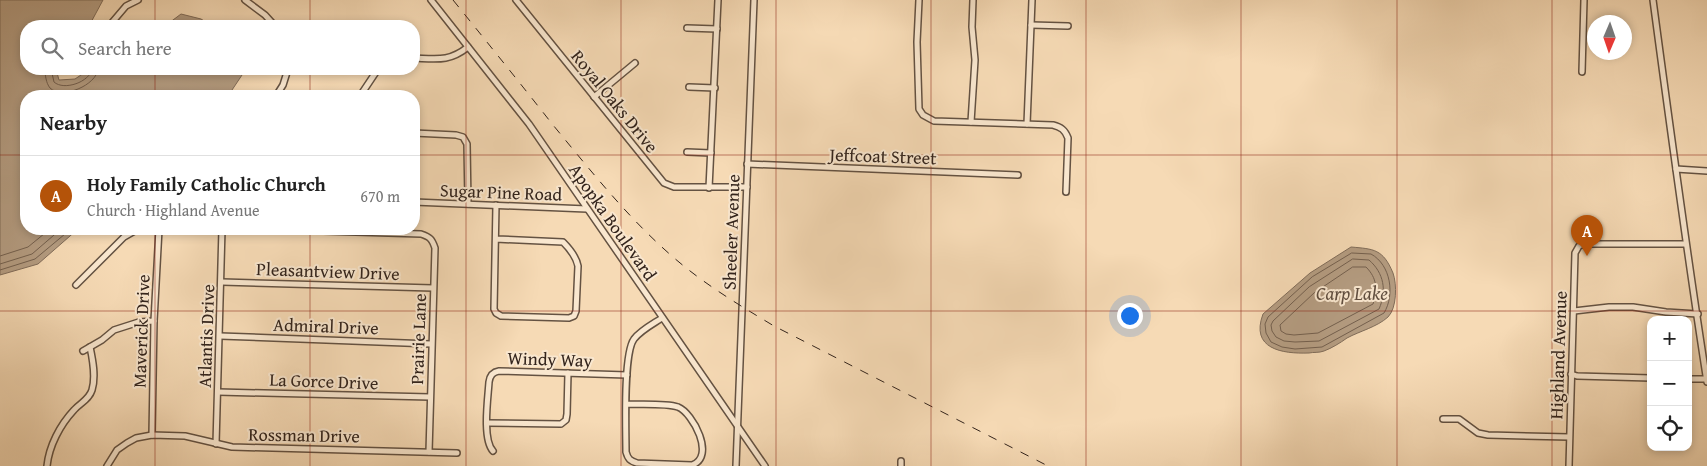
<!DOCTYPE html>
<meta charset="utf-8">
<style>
:root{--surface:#fff;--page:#f6f6f6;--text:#222;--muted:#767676;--line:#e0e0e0;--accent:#b45309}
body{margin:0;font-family:"Gentium Book Plus",serif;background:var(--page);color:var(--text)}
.controls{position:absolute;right:15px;bottom:15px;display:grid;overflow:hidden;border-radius:10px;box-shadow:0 2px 8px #0003}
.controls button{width:45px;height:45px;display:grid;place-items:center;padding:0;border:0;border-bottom:1px solid var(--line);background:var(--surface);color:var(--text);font:25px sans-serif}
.compass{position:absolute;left:1587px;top:15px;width:45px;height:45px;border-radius:50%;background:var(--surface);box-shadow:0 2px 8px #0003;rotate:182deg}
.you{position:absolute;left:1129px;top:315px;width:18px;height:18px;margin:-12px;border:4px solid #fff;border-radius:50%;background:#1a73e8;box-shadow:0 0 0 8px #1a73e833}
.badge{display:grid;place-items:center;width:32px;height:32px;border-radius:50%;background:var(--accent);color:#fff;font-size:16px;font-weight:700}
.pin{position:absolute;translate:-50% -41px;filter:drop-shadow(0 1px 2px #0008)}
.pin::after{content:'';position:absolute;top:26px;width:18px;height:15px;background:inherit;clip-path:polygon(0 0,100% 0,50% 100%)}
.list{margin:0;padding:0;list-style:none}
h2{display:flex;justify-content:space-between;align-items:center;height:65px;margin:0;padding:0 20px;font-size:21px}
h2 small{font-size:16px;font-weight:400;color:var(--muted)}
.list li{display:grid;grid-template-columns:32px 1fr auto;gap:15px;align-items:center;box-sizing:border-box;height:80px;padding:0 20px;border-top:1px solid var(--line)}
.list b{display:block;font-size:19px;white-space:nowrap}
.list p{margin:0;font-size:16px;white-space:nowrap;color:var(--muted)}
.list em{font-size:16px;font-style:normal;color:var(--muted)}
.icon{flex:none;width:28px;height:28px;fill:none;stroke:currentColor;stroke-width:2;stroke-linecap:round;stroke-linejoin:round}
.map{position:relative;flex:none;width:1707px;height:466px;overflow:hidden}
.search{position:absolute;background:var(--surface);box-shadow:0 2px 8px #0003;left:20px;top:20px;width:400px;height:55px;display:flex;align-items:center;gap:12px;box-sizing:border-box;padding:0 18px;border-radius:20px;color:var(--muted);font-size:19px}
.panel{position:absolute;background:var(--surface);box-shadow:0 2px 8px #0003;left:20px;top:90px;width:400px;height:145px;border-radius:20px}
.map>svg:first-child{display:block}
.water{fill:#b49c81;stroke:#806c59}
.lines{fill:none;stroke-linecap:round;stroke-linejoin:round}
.shore{stroke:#74604e;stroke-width:1}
.minor-casing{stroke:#645242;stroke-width:8}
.minor{stroke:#f9e7cf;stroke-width:5}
.rail{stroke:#33241c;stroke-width:1;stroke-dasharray:9 9;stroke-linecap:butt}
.grid{fill:none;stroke:#8f2418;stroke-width:1;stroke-opacity:0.55}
.labels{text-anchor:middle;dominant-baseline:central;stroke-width:4;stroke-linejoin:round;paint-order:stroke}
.street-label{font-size:18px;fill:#33241c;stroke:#f9e7cf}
.water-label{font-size:19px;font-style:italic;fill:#604e3f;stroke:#f9e7cf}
</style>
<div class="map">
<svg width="1707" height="466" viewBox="0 0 1707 466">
<rect width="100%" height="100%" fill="#f6dab5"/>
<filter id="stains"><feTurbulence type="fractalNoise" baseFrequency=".004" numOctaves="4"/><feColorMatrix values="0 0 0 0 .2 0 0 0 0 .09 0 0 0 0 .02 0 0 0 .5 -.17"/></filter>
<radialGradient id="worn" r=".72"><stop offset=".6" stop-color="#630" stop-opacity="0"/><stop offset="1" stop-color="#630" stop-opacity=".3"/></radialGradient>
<!-- water -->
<g class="water">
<path d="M0,0H103L89,26H26V69H56L59,80L75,79L90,69H246L228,96H26V229H78L38,264L0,275Z"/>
<path d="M181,14L201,19L212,26H165Z"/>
<path d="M1351,247C1374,249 1383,249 1393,273C1397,284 1397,308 1388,317C1377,327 1360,331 1347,338C1340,343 1332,348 1324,351C1319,353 1313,352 1309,353C1282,354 1250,349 1263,314L1310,273Z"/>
</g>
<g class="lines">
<!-- shore -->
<g class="shore">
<path d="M45,69C45,75 46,83 50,88C62,100 97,85 98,69"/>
<path d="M51,69L54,82C64,91 90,82 92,69"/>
<path d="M1352,253L1371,254C1391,265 1395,295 1384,313L1322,347L1295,349L1282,347L1271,342L1266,333L1265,324L1268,317L1312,277Z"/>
<path d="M0,256L28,247L50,229"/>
<path d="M1353,259L1369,260C1384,273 1387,291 1379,309L1319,341L1295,342L1284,341L1276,337L1272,331L1271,325L1273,321L1309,287Z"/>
<path d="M0,264L32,254L61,229"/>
<path d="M1353,267H1366C1377,278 1378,290 1373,304L1318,333L1294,335L1286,334L1281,331L1280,325L1314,293Z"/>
<path d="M0,270L35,259L71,229"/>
</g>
<!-- minor casing -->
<g class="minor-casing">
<g id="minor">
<path d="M245,0L265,15L275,26"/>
<path d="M431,0L529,124L765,466"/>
<path d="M516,0L664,183L674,187H747"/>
<path d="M919,0L917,42L919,109L923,115L934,121L1053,125C1061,127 1065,130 1068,138L1066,192"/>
<path d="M1653,0C1670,127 1687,255 1707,382"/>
<path d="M1031,25L1068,26"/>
<path d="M109,26L126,6L138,0"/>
<path d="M687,28L717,29"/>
<path d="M414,58C437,59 449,62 468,47"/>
<path d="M1582,72L1584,0"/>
<path d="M689,87L715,88"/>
<path d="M276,96L283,85L288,69"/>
<path d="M360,96L378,69"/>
<path d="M594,97L635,63"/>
<path d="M971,122L975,60L972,27L973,0"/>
<path d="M1027,124L1032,0"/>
<path d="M414,133L456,135L463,137L467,144L468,204"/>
<path d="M687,152L711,153"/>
<path d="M747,164L1018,175"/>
<path d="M1676,169L1707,171"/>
<path d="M709,188L718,0"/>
<path d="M414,202L587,209"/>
<path d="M258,229L421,234C430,237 432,239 435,248L429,452"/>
<path d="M496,239L563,242C570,249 576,256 578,266L576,311L574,316L569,318L501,316L496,313L494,309L496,205"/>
<path d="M222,282L433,288"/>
<path d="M76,285L124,237L138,229"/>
<path d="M1574,311L1609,307H1633L1666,312L1698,314"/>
<path d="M220,336L431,344"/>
<path d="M83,351L102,340L114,330L139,322L154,321"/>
<path d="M1571,374L1577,376L1651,378"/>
<path d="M1688,379H1707"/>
<path d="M218,392L430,397"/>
<path d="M627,404C641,405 665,403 678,407C693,413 716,457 692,465L637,463C630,461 628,459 626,452C626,430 623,354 634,339C641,330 653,324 662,318"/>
<path d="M1443,419H1459L1478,433L1488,435L1569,437"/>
<path d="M487,423L561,424L566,420L567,414L568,373"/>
<path d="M152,435L154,321L159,229"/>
<path d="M216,444L222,229"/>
<path d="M493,451C482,439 488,398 489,382C490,375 493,372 499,371L627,375"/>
<path d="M47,466C49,446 60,425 74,410C80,403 89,400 92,390C96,377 93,361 90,347"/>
<path d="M107,466L117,450L127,443L136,438L152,435L185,436L232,447L457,453"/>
<path d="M736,466L754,0"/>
<path d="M901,466V461"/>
<path d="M1569,466L1575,253L1579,246L1585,244H1685"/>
</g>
</g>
<!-- minor -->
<use href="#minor" class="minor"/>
<!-- rail -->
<path class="rail" d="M453,0C487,42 520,83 553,125C591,171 628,218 673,257C704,284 739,305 774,326L1048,466"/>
</g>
<!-- grid -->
<path class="grid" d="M155,0V26M310,0V26M466,0V466M621,0V466M776,0V466M931,0V466M1086,0V466M1241,0V466M1397,0V466M1552,0V466M155,69V96M310,69V96M0,155H26M414,155H1707M155,229V466M310,229V466M0,311H1707"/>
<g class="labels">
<!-- street labels -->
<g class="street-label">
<text transform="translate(615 101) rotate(51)">Royal Oaks Drive</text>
<text transform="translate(883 156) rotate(2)">Jeffcoat Street</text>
<text transform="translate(501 192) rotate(2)">Sugar Pine Road</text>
<text transform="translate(613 222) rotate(55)">Apopka Boulevard</text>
<text transform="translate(731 232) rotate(-88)">Sheeler Avenue</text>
<text transform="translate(328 271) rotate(2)">Pleasantview Drive</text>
<text transform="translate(326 326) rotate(2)">Admiral Drive</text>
<text transform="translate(141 331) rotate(-88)">Maverick Drive</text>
<text transform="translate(206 336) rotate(-88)">Atlantis Drive</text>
<text transform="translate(418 339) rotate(-88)">Prairie Lane</text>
<text transform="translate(1558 355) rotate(-88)">Highland Avenue</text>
<text transform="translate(550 359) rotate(2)">Windy Way</text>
<text transform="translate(324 381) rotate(2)">La Gorce Drive</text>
<text transform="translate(304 435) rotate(1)">Rossman Drive</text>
</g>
<!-- water labels -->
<g class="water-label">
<text x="1352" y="293">Carp Lake</text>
</g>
</g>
<rect width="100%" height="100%" filter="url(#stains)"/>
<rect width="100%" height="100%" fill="url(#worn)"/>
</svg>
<div class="controls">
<button>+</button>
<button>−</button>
<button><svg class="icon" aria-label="locate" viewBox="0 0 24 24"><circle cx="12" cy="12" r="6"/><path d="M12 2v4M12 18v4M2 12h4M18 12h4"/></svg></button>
</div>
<svg class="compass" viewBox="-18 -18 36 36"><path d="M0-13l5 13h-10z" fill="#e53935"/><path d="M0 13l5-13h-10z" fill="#767676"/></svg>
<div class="you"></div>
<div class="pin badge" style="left:1587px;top:256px">A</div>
<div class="search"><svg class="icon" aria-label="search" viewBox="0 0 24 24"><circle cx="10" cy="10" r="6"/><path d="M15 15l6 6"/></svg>Search here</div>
<section class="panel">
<h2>Nearby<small></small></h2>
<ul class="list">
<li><span class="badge">A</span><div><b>Holy Family Catholic Church</b><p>Church · Highland Avenue</p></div><em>670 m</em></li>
</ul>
</section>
</div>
